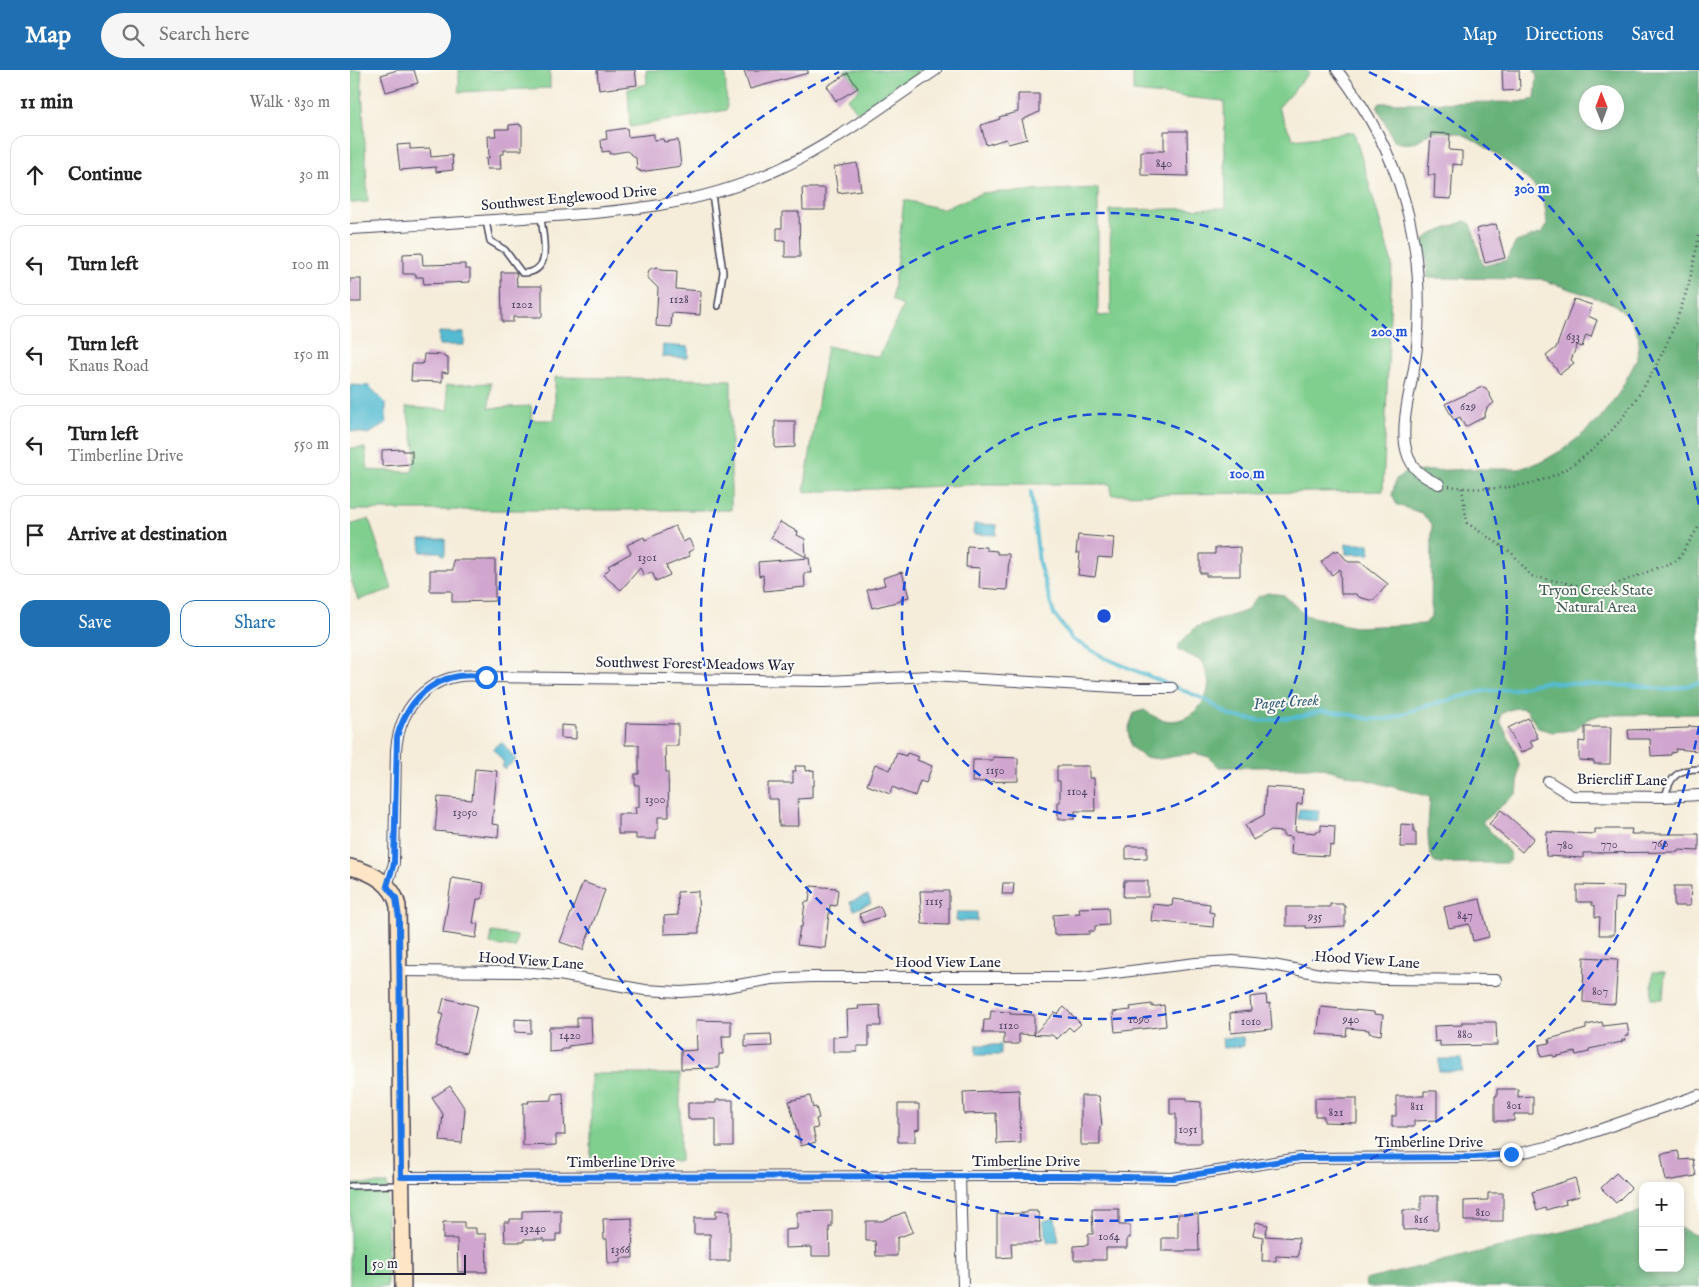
<!DOCTYPE html>
<meta charset="utf-8">
<style>
:root{--surface:#fff;--page:#f6f6f6;--text:#222;--muted:#767676;--line:#e0e0e0;--accent:#1f6fb2}
body{margin:0;font-family:"IM FELL English",serif;background:var(--page);color:var(--text)}
.controls{position:absolute;right:15px;bottom:15px;display:grid;overflow:hidden;border-radius:10px;box-shadow:0 2px 8px #0003}
.controls button{width:45px;height:45px;display:grid;place-items:center;padding:0;border:0;border-bottom:1px solid var(--line);background:var(--surface);color:var(--text);font:25px sans-serif}
.compass{position:absolute;left:1229px;top:15px;width:45px;height:45px;border-radius:50%;background:var(--surface);box-shadow:0 2px 8px #0003;rotate:359deg}
.scale{position:absolute;left:15px;bottom:12px;width:101px;box-sizing:border-box;padding-left:5px;border:2px solid #22223b;border-top:0;font-size:14px;line-height:18px;white-space:nowrap;color:#22223b;-webkit-text-stroke:4px #fdfcf7;paint-order:stroke}
.stop{position:absolute;width:15px;height:15px;margin:-11px;border:4px solid #1a73e8;border-radius:50%;background:#fff}
.stop.end{background:#1a73e8;border-color:#fff;box-shadow:0 1px 5px #0008}
.list{margin:0;padding:0;list-style:none}
h2{display:flex;justify-content:space-between;align-items:center;height:65px;margin:0;padding:0 20px;font-size:21px}
h2 small{font-size:16px;font-weight:400;color:var(--muted)}
.list li{display:grid;grid-template-columns:32px 1fr auto;gap:15px;align-items:center;box-sizing:border-box;height:80px;margin:0 10px 10px;padding:0 10px;border:1px solid var(--line);border-radius:15px}
.list b{display:block;font-size:19px;white-space:nowrap}
.list p{margin:0;font-size:16px;white-space:nowrap;color:var(--muted)}
.list em{font-size:16px;font-style:normal;color:var(--muted)}
.actions{display:flex;gap:10px;padding:15px 20px}
.actions a{flex:1;padding:11px 0;border:1px solid var(--accent);border-radius:15px;text-align:center;font-size:18px;color:var(--accent)}
.actions .main{background:var(--accent);color:#fff}
.icon{flex:none;width:28px;height:28px;fill:none;stroke:currentColor;stroke-width:2;stroke-linecap:round;stroke-linejoin:round}
.map{position:relative;flex:none;width:1349px;height:1217px;overflow:hidden}
header{display:flex;align-items:center;gap:30px;box-sizing:border-box;height:70px;padding:0 25px;background:var(--accent);color:#fff}
header strong{font-size:24px}
nav{display:flex;gap:28px;margin-inline-start:auto;font-size:18px}
.search{width:350px;height:45px;background:var(--page);display:flex;align-items:center;gap:12px;box-sizing:border-box;padding:0 18px;border-radius:28px;color:var(--muted);font-size:19px}
main{display:flex}
aside{flex:1;background:var(--surface)}
.map>svg:first-child{display:block}
.green{fill:#80cf8f;stroke:#517865}
.forest{fill:#68b27a;stroke:#456a5a;fill-rule:evenodd}
.water{fill:#54bbd2;stroke:#3b6e86}
.lines{fill:none;stroke-linecap:round;stroke-linejoin:round}
.stream{stroke:#54bbd2;stroke-width:4}
.building{fill:#d0a6cf}
.lane-casing{stroke:#424053;stroke-width:8}
.street-casing{stroke:#424053;stroke-width:12}
.secondary-casing{stroke:#424053;stroke-width:18}
.path{stroke:#424053;stroke-width:2.5;stroke-dasharray:1 4;stroke-linecap:butt}
.lane{stroke:#fff;stroke-width:5}
.street{stroke:#fff;stroke-width:10}
.secondary{stroke:#fde5c5;stroke-width:15}
.route{stroke:#1a73e8;stroke-width:6}
.ring{fill:none;stroke:#1d4ed8;stroke-width:2.5;stroke-dasharray:9 6}
.labels{text-anchor:middle;dominant-baseline:central;stroke-width:4;stroke-linejoin:round;paint-order:stroke}
.number-label{font-size:12px;fill:#4e4360}
.street-label{font-size:15px;fill:#22223b;stroke:#fdfcf7}
.park-label{font-size:15px;fill:#435f58;stroke:#fdfcf7}
.water-label{font-size:16px;font-style:italic;fill:#365f77;stroke:#fdfcf7}
.centre{fill:#1d4ed8;stroke:#fdfcf7;stroke-width:2.5}
.ring-label{font-size:15px;text-anchor:middle;font-weight:bold;fill:#1d4ed8;stroke:#fdfcf7;stroke-width:4;stroke-linejoin:round;paint-order:stroke}
</style>
<header>
<strong>Map</strong>
<div class="search"><svg class="icon" aria-label="search" viewBox="0 0 24 24"><circle cx="10" cy="10" r="6"/><path d="M15 15l6 6"/></svg>Search here</div>
<nav><a>Map</a><a>Directions</a><a>Saved</a></nav>
</header>
<main>
<aside>
<h2>11 min<small>Walk · 830 m</small></h2>
<ul class="list">
<li><svg class="icon" aria-label="ahead" viewBox="0 0 24 24"><path d="M12 20V5M6 11l6-6 6 6"/></svg><div><b>Continue</b></div><em>30 m</em></li>
<li><svg class="icon" aria-label="left" viewBox="0 0 24 24"><path d="M17 20v-9H6M10 6l-5 5 5 5"/></svg><div><b>Turn left</b></div><em>100 m</em></li>
<li><svg class="icon" aria-label="left" viewBox="0 0 24 24"><path d="M17 20v-9H6M10 6l-5 5 5 5"/></svg><div><b>Turn left</b><p>Knaus Road</p></div><em>150 m</em></li>
<li><svg class="icon" aria-label="left" viewBox="0 0 24 24"><path d="M17 20v-9H6M10 6l-5 5 5 5"/></svg><div><b>Turn left</b><p>Timberline Drive</p></div><em>550 m</em></li>
<li><svg class="icon" aria-label="arrive" viewBox="0 0 24 24"><path d="M6 21V4h12l-3 4 3 4H6"/></svg><div><b>Arrive at destination</b></div></li>
</ul>
<div class="actions"><a class="main">Save</a><a>Share</a></div>
</aside>
<div class="map">
<svg width="1349" height="1217" viewBox="0 0 1349 1217">
<rect width="100%" height="100%" fill="#fdfcf7"/>
<filter id="ink" filterUnits="userSpaceOnUse"><feTurbulence type="fractalNoise" baseFrequency=".02" numOctaves="2"/><feDisplacementMap in="SourceGraphic" scale="10" xChannelSelector="R" yChannelSelector="G"/><feConvolveMatrix kernelMatrix="1 2 1 2 8 2 1 2 1" color-interpolation-filters="sRGB"/></filter>
<filter id="wash" filterUnits="userSpaceOnUse"><feTurbulence type="fractalNoise" baseFrequency=".0096" numOctaves="4" result="noise"/><feDisplacementMap in="SourceGraphic" scale="20" xChannelSelector="R" yChannelSelector="G"/><feGaussianBlur stdDeviation="1.12" result="paint"/><feColorMatrix in="noise" values="0 0 0 0 0 0 0 0 0 0 0 0 0 0 0 0 0 1.4 0 .05"/><feComposite in="paint" operator="in"/></filter>
<g filter="url(#wash)">
<rect width="100%" height="100%" fill="#f5edda"/>
<!-- green -->
<g class="green">
<path d="M0,0H11L18,132L0,133Z"/>
<path d="M109,0H200V18L109,22Z"/>
<path d="M296,0H375L377,40L280,57L278,19L297,14Z"/>
<path d="M494,0H574L508,43L497,29L510,19Z"/>
<path d="M783,0H957L959,3L928,38L943,69L1004,62L1042,194L1033,421L761,425V414H638L454,422L477,276L529,287L553,236L542,230L554,130L593,139L632,123L748,118V246L761,245L760,140L876,138L874,31L783,22Z"/>
<path d="M205,307L381,310V440H0V378H15L18,400L62,402L66,382L56,337L99,340L96,315L141,313L139,338L181,336L182,350H205Z"/>
<path d="M19,449L42,519L8,530L0,506V455Z"/>
<path d="M142,862L167,866L165,878L140,874Z"/>
<path d="M1303,902H1315L1313,929H1301Z"/>
<rect x="241" y="1004" width="89" height="87"/>
<rect x="0" y="1114" width="37" height="103"/>
</g>
<!-- forest -->
<g class="forest">
<path d="M1184,0H1349V644L1250,645L1238,649L1224,660L1203,662L1188,658L1176,639C1166,637 1160,639 1151,644L1150,651C1156,663 1167,683 1169,695C1169,697 1168,720 1167,723L1132,752L1161,784L1159,791L1155,793H1085C1074,778 1079,747 1080,727L969,697H869L859,687L844,683L810,689L794,687L781,677L778,660L784,643L794,640C800,644 807,649 815,650C833,655 855,638 858,619C860,610 856,601 853,592L829,580V574L846,557L896,541L907,527L918,523L934,525L955,545L1004,557L1075,554L1081,547L1082,454L1071,443L1047,435L1042,425L1046,409L1056,402L1119,399H1169L1193,391L1214,379L1234,363L1251,347L1269,323L1287,289L1289,267L1280,249L1264,234L1190,209L1078,208L1074,170L1080,165L1115,151L1121,154L1133,196L1156,190L1166,172L1192,163L1197,156C1196,145 1196,132 1189,122C1179,107 1126,67 1108,63C1099,61 1090,62 1081,61C1068,72 1060,77 1044,71L1027,36L1030,33L1177,32L1185,28L1187,7ZM1236,22H1266V52H1236Z"/>
<path d="M1293,1142V1198H1330V1158L1349,1167V1217H1016L1015,1210Z"/>
</g>
<!-- water -->
<g class="water">
<path d="M89,262L114,263V275H89Z"/>
<path d="M313,275L338,277V288L312,287Z"/>
<path d="M0,315L19,316L36,333V353L19,364L0,361Z"/>
<path d="M624,454L647,455L646,465L623,464Z"/>
<path d="M70,469H95V485H92L91,482H71Z"/>
<path d="M996,474H1019L1020,484H996Z"/>
<path d="M152,672L166,690L154,699L152,695L154,693L143,678Z"/>
<path d="M949,739L969,740L968,751L948,749Z"/>
<path d="M518,825L521,833L504,840L500,832Z"/>
<path d="M607,842H627V851H606Z"/>
<path d="M893,967L894,976L873,978L872,968Z"/>
<rect x="626" y="975" width="25" height="10"/>
<rect x="1089" y="989" width="23" height="12"/>
<path d="M705,1148L709,1171L698,1173L693,1151Z"/>
</g>
<g class="lines">
<!-- stream -->
<path class="stream" d="M681,422L689,493L704,544L722,569L755,588L854,629L881,646L912,651L951,646L972,641L993,643L1019,649H1039L1075,636L1134,621L1164,619L1193,612L1249,615L1294,616L1317,620L1349,613"/>
</g>
<g id="blocks">
<!-- building -->
<g class="building">
<path d="M47,0H64L68,13L36,22L31,5Z"/>
<path d="M247,0H285L287,15L249,20Z"/>
<path d="M394,0H458V3L400,19Z"/>
<path d="M1152,0H1169L1170,20L1153,21Z"/>
<path d="M498,3L508,18L486,31L477,16Z"/>
<path d="M668,24H689V42L672,50L677,69L658,74L656,69L636,75L631,55L650,49L649,47L668,42Z"/>
<path d="M170,54V56H172V80H154V84H150L151,99H137L136,88H139L138,66H146L145,59H159V55Z"/>
<path d="M277,58L278,67L304,64V70L313,69L314,72L328,70L331,96L290,102V100H287L286,88L277,81L259,84V81L252,82L251,70L257,69L256,61Z"/>
<path d="M814,61H837L838,106L791,105V81H814Z"/>
<path d="M1081,63L1100,64L1099,80L1112,81V95L1103,94L1101,129L1084,128L1085,105H1078Z"/>
<path d="M60,74V79L80,78L81,87L102,85L103,100L86,102V97L50,100L47,75Z"/>
<path d="M507,93L511,120L488,123L484,97Z"/>
<path d="M452,118H475V140H453Z"/>
<path d="M432,142H449L450,187H435V170L427,171V158H432Z"/>
<path d="M1146,154L1155,188L1135,193L1126,159Z"/>
<path d="M72,183L73,195L115,194V199H120V212L74,214L73,207H66V204H53V184Z"/>
<path d="M308,197L310,200L327,201L326,219L351,221L350,245L322,243L321,257L306,256L308,218L298,208V204L299,200L302,198Z"/>
<path d="M151,202H166L167,216H192V247H163V252H152Z"/>
<rect x="0" y="209" width="11" height="23"/>
<path d="M1224,229L1242,235L1238,246L1247,250L1241,267L1236,265L1232,277L1227,275L1221,290L1224,293L1210,304L1196,286L1206,278Z"/>
<path d="M74,284L94,285V287L98,288V303L92,302V312L61,311L62,294H73Z"/>
<path d="M1132,317L1136,318L1144,333L1137,338L1134,347L1115,357L1110,347L1104,350L1095,334Z"/>
<path d="M425,351H445V377L425,378Z"/>
<path d="M53,379V381H62V394L32,396V380Z"/>
<path d="M430,452L448,462L447,465L455,469L456,487L421,468Z"/>
<path d="M325,456L333,472L339,469L344,479L338,482L340,486L316,496L320,505L306,511L302,502L294,505L290,498L271,520L253,505L260,498L258,496L281,483L277,475L294,467L295,470Z"/>
<path d="M728,465L764,468L762,488L748,487L745,507L728,505L730,483H726Z"/>
<path d="M617,476L636,477V480L647,481V484H659L657,520L629,518L630,498L616,497Z"/>
<path d="M890,477V506H856V503H850V484H865V478Z"/>
<path d="M985,480L986,482L988,480L998,492H1010L1038,514L1023,531L1009,527L1006,524H991L990,499L982,505L971,492Z"/>
<path d="M459,488L461,503H454L455,517L414,521L413,505L409,506L408,492Z"/>
<path d="M103,490H145V531L102,532V521H80V500H103Z"/>
<path d="M552,502L559,527L551,529V531L522,538L517,520L535,515L533,508Z"/>
<path d="M1178,648L1188,668L1180,671L1183,677L1171,683L1158,658Z"/>
<path d="M276,653L328,654V676H315L316,702H318L319,747H308V760H306V769H286V764H268V744H286L285,737H289V715H285V704H289V675H275Z"/>
<path d="M211,655L226,656V669L211,668Z"/>
<path d="M1339,656L1349,657V681L1325,679L1326,682L1321,683V685L1301,686L1300,669H1279L1278,660L1339,658Z"/>
<path d="M1235,657H1261L1260,694H1244V691L1229,690V671L1235,672Z"/>
<path d="M547,683L556,686L557,683L569,687L567,690L582,696L576,713L570,711L565,726L542,717L540,724L517,715L525,694L540,700Z"/>
<path d="M643,687L668,688V711L622,712L623,690H643Z"/>
<path d="M445,696H456V701L464,700V716H462V728L448,729L449,756H429L428,729H418V713H443V701H446Z"/>
<path d="M707,696H739V708H744L745,741H725V749H708V732H710V711H707Z"/>
<path d="M125,699L147,701L142,754L149,755L148,767L85,761L88,727L122,730Z"/>
<path d="M916,717L953,719L952,734H947L945,761L966,763V761H971V755L985,756L984,776L980,775L979,786L941,784L942,767L933,766V762L919,761L903,770L895,755L914,745Z"/>
<path d="M1151,740L1184,768L1172,782L1139,754Z"/>
<path d="M1051,754L1064,755V762H1066V777H1050Z"/>
<path d="M1245,759H1282L1281,764H1349V781L1328,780V782L1233,783V788L1196,786L1197,762L1245,764Z"/>
<path d="M776,776H797V788L776,789Z"/>
<path d="M102,808L134,813L132,829H127L123,853L128,854L126,868L93,863Z"/>
<path d="M774,811H798V827H773Z"/>
<path d="M233,812L255,820L233,880L210,872Z"/>
<path d="M653,813H664L663,824H652Z"/>
<path d="M1227,815L1274,816L1273,829L1265,828L1264,865H1249L1250,847H1245V836L1242,835V832H1227Z"/>
<path d="M461,816L486,818V819L488,820L486,836L480,835L475,878L447,875L450,857H452L455,832H459Z"/>
<path d="M1324,816H1341L1340,836H1324Z"/>
<path d="M348,821L349,863L314,864V846L328,845L327,822Z"/>
<path d="M570,821H599V855L572,854Z"/>
<path d="M823,829L860,834L859,842L864,843L863,857L801,851L803,834L822,836Z"/>
<path d="M1130,829L1139,867L1123,871L1119,854L1099,858L1094,837Z"/>
<path d="M980,834H993V836H995V856L956,858V856H936V837H980Z"/>
<path d="M530,836L534,846L513,853L509,844Z"/>
<path d="M758,837L759,855L745,856V861H739V864L704,865L703,845L730,843L729,838Z"/>
<path d="M1234,887L1268,889L1265,934L1233,932Z"/>
<path d="M916,925L917,934L920,933L922,959L881,963L880,943L901,941L900,927Z"/>
<path d="M94,928L127,936L116,983L85,976L93,944H90Z"/>
<path d="M802,934V937L814,935L816,956L765,962L763,942L781,940L780,937Z"/>
<path d="M530,935L531,956H519V976H507V982H483V967L498,966L497,940L509,939L508,936Z"/>
<path d="M714,937L731,954L723,961L719,957L707,969L702,965L669,964V974H654V963H633L634,950H640L641,941L660,942V944L684,945V964L705,942L707,944Z"/>
<path d="M971,937L1024,942V944L1033,945L1031,965L1019,963V960L997,958L996,966L967,964Z"/>
<path d="M227,947H241L242,973L218,976V979H212V981L199,982V957H227Z"/>
<path d="M165,949L181,950V963L165,962Z"/>
<path d="M346,950L381,951V966H372L373,984H369V998L331,999V981L347,980Z"/>
<path d="M1112,952H1146L1147,975L1090,976V971L1085,972L1084,956L1112,955Z"/>
<path d="M1252,952L1253,956L1277,953L1279,965L1275,966L1276,970H1272V972L1239,979V982L1226,985L1225,982L1204,987L1203,985L1191,987L1189,975L1200,973L1199,969L1236,959V955Z"/>
<path d="M421,964L422,976L395,977V965Z"/>
<path d="M100,1016L115,1039L112,1073L90,1071L93,1044L82,1028Z"/>
<path d="M1147,1019H1168V1027L1183,1026V1044H1164V1051H1145V1026H1147Z"/>
<path d="M669,1020L671,1073L647,1074L646,1043L614,1044L613,1022Z"/>
<path d="M1074,1021H1087V1050L1064,1051V1057H1042V1046H1046V1026H1074Z"/>
<path d="M213,1023L215,1065H206V1075L173,1076V1033H179L178,1031L202,1030V1024Z"/>
<path d="M460,1026L463,1038L466,1037L469,1048L466,1049L468,1058L463,1059L466,1072L451,1076L439,1031Z"/>
<path d="M731,1026H749L752,1056L750,1057V1075H731Z"/>
<path d="M820,1028H837V1031L851,1032V1073H826V1044H820Z"/>
<path d="M965,1028H1007V1053L974,1052V1046H965Z"/>
<path d="M366,1030H383V1076H366V1049H338V1033H366Z"/>
<path d="M548,1034H569V1059L565,1060V1072H548Z"/>
<path d="M1328,1081L1330,1090L1343,1089L1346,1106L1316,1111L1311,1084Z"/>
<path d="M1266,1103L1281,1118L1266,1133L1251,1118Z"/>
<path d="M1225,1108L1230,1126L1215,1130L1216,1134L1196,1140L1195,1138L1187,1141L1182,1122Z"/>
<path d="M1138,1123H1153V1151H1114V1131L1138,1130Z"/>
<path d="M1071,1126H1088V1159L1053,1160V1140H1071Z"/>
<path d="M742,1139H769V1155H780V1168H777V1178H756V1190H724V1176L738,1175V1164H743Z"/>
<path d="M211,1140V1164H206V1171H194V1169H174V1172H155L154,1152H160V1149H172V1141Z"/>
<path d="M366,1140L380,1141V1191H360V1164H344V1148H366Z"/>
<path d="M482,1141V1157H479L480,1186H462V1177L435,1178V1160L447,1159V1142Z"/>
<path d="M677,1141H687V1143H689L690,1173H661L662,1187L647,1188V1144L677,1143Z"/>
<path d="M555,1142L563,1162L547,1168V1186H526L525,1171H516V1151H532Z"/>
<path d="M828,1144H848L849,1181H812V1168H828Z"/>
<path d="M282,1148L283,1188H271V1193H258L257,1169H254L253,1149Z"/>
<path d="M93,1152H114V1158H126V1164H136L137,1202H108L107,1169H93Z"/>
<path d="M906,1152L918,1155L915,1166L949,1168L948,1187L926,1186V1191H912L913,1167L903,1165Z"/>
</g>
</g>
</g>
<g filter="url(#ink)">
<use href="#blocks" fill-opacity="0" stroke="#424053" stroke-width="1"/>
<g class="lines">
<!-- lane casing -->
<g class="lane-casing">
<g id="lane">
<path d="M362,124L373,202L368,236"/>
<path d="M136,151L140,171L155,180L172,203C204,203 193,169 191,147"/>
<path d="M1315,727C1320,707 1327,699 1349,699"/>
<path d="M0,1116L51,1115"/>
</g>
</g>
<!-- street casing -->
<g class="street-casing">
<g id="street">
<path d="M987,0C1051,83 1076,172 1067,276C1065,307 1051,343 1055,374C1058,395 1069,406 1089,414"/>
<path d="M0,159C58,156 116,152 174,148C265,142 345,138 429,99C485,73 535,34 586,0"/>
<path d="M1198,711L1222,726L1315,727L1349,725"/>
<path d="M37,816L44,793L46,680C50,632 86,598 136,607L477,611L580,606L783,618H822"/>
<path d="M49,901L169,902L209,905L295,920L331,922L359,920L422,909L461,907H732L846,893L883,891L923,895L975,905L1034,909L1146,910"/>
<path d="M610,1106L613,1217"/>
<path d="M51,1107L722,1106L823,1108L950,1088L1125,1087L1161,1085L1206,1075L1349,1025"/>
</g>
</g>
<!-- secondary casing -->
<g class="secondary-casing">
<path id="secondary" d="M0,797C21,802 43,813 48,836L53,1217"/>
</g>
<!-- path -->
<g class="path">
<path d="M1099,416C1130,421 1170,419 1200,407C1273,376 1324,275 1342,201C1345,189 1347,176 1349,164"/>
<path d="M1112,418L1117,453L1162,483L1181,506L1251,520L1328,490L1349,456"/>
</g>
<!-- lane -->
<use href="#lane" class="lane"/>
<!-- street -->
<use href="#street" class="street"/>
<!-- secondary -->
<use href="#secondary" class="secondary"/>
</g>
</g>
<g class="lines" filter="url(#ink)">
<!-- route -->
<path class="route" d="M136,607C91,598 59,625 47,667L44,793L37,816L46,828L49,848L51,1107L722,1106L823,1108L950,1088L1125,1087L1161,1084"/>
</g>
<!-- distance rings -->
<g class="ring">
<circle cx="754" cy="546" r="202"/>
<circle cx="754" cy="546" r="403"/>
<path d="M1349 656A605 605 0 1 1 489 2M1019 2A605 605 0 0 1 1349 436"/>
</g>
<g class="labels">
<!-- number labels -->
<g class="number-label">
<text x="814" y="93">840</text>
<text x="329" y="229">1128</text>
<text x="172" y="234">1202</text>
<text x="1223" y="266">633</text>
<text x="1118" y="336">629</text>
<text x="297" y="487">1301</text>
<text x="645" y="700">1150</text>
<text x="727" y="721">1104</text>
<text x="305" y="729">1300</text>
<text x="115" y="742">13050</text>
<text x="1310" y="773">760</text>
<text x="1259" y="774">770</text>
<text x="1215" y="775">780</text>
<text x="584" y="831">1115</text>
<text x="1115" y="845">847</text>
<text x="965" y="846">935</text>
<text x="1250" y="921">807</text>
<text x="789" y="949">1090</text>
<text x="1001" y="949">940</text>
<text x="901" y="951">1010</text>
<text x="659" y="955">1120</text>
<text x="1115" y="964">880</text>
<text x="220" y="965">1420</text>
<text x="1164" y="1035">801</text>
<text x="1067" y="1036">811</text>
<text x="986" y="1042">821</text>
<text x="838" y="1059">1051</text>
<text x="1133" y="1142">810</text>
<text x="1071" y="1149">816</text>
<text x="183" y="1158">13240</text>
<text x="759" y="1166">1064</text>
<text x="270" y="1179">1366</text>
</g>
<!-- street labels -->
<g class="street-label">
<text transform="translate(219 128) rotate(-5)">Southwest Englewood Drive</text>
<text transform="translate(345 594) rotate(1)">Southwest Forest Meadows Way</text>
<text transform="translate(1272 710) rotate(1)">Briercliff Lane</text>
<text transform="translate(1017 890) rotate(4)">Hood View Lane</text>
<text transform="translate(181 891) rotate(4)">Hood View Lane</text>
<text x="598" y="892">Hood View Lane</text>
<text x="1079" y="1072">Timberline Drive</text>
<text x="676" y="1091">Timberline Drive</text>
<text x="271" y="1092">Timberline Drive</text>
</g>
<!-- park labels -->
<g class="park-label">
<text x="1246" y="520">Tryon Creek State<tspan x="1246" dy="17">Natural Area</tspan></text>
</g>
<!-- water labels -->
<g class="water-label">
<text transform="translate(936 633) rotate(-4)">Paget Creek</text>
</g>
</g>
<circle cx="754" cy="546" r="8" class="centre"/>
<g class="ring-label">
<text x="1182" y="123">300 m</text>
<text x="1039" y="266">200 m</text>
<text x="897" y="408">100 m</text>
</g>
</svg>
<div class="controls">
<button>+</button>
<button>−</button>
</div>
<svg class="compass" viewBox="-18 -18 36 36"><path d="M0-13l5 13h-10z" fill="#e53935"/><path d="M0 13l5-13h-10z" fill="#767676"/></svg>
<div class="scale">50 m</div>
<div class="stop" style="left:136px;top:607px"></div>
<div class="stop end" style="left:1161px;top:1084px"></div>
</div>
</main>
